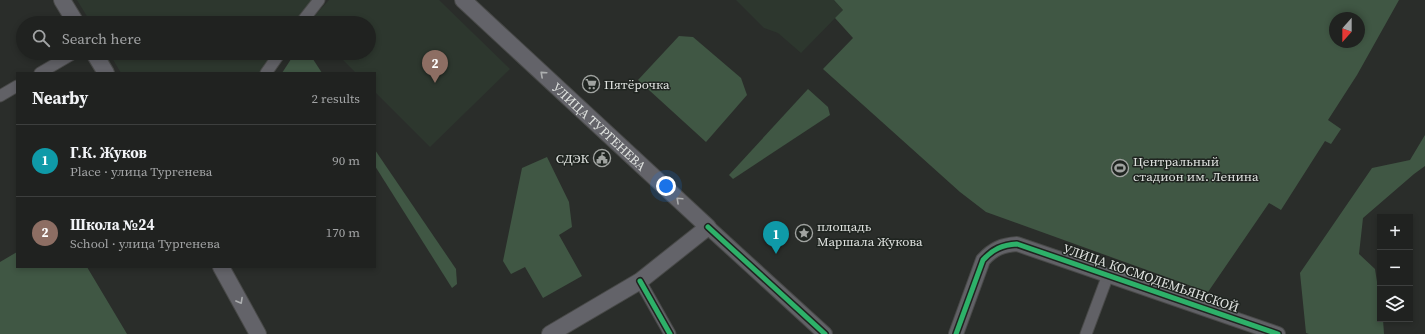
<!DOCTYPE html>
<meta charset="utf-8">
<style>
:root{--surface:#202220;--page:#282a29;--text:#f1f3f6;--muted:#a2a4a5;--line:#3d3f3e;--accent:#8bbbb9}
body{margin:0;font-family:"Source Serif 4",serif;background:var(--page);color:var(--text)}
.controls{position:absolute;right:12px;bottom:12px;display:grid;overflow:hidden;border-radius:0px;box-shadow:0 2px 6px #0003}
.controls button{width:36px;height:36px;display:grid;place-items:center;padding:0;border:0;border-bottom:1px solid var(--line);background:var(--surface);color:var(--text);font:20px sans-serif}
.compass{position:absolute;left:1329px;top:12px;width:36px;height:36px;border-radius:50%;background:var(--surface);box-shadow:0 2px 6px #0003;rotate:201deg}
.you{position:absolute;left:666px;top:186px;width:14px;height:14px;margin:-10px;border:3px solid #fff;border-radius:50%;background:#1a73e8;box-shadow:0 0 0 6px #1a73e833}
.badge{display:grid;place-items:center;width:26px;height:26px;border-radius:50%;background:var(--accent);color:#fff;font-size:13px;font-weight:700}
.pin{position:absolute;translate:-50% -33px;filter:drop-shadow(0 1px 2px #0008)}
.pin::after{content:'';position:absolute;top:21px;width:14px;height:12px;background:inherit;clip-path:polygon(0 0,100% 0,50% 100%)}
.list{margin:0;padding:0;list-style:none}
h2{display:flex;justify-content:space-between;align-items:center;height:52px;margin:0;padding:0 16px;font-size:17px}
h2 small{font-size:13px;font-weight:400;color:var(--muted)}
.list li{display:grid;grid-template-columns:26px 1fr auto;gap:12px;align-items:center;box-sizing:border-box;height:72px;padding:0 16px;border-top:1px solid var(--line)}
.list b{display:block;font-size:15px;white-space:nowrap}
.list p{margin:0;font-size:13px;white-space:nowrap;color:var(--muted)}
.list em{font-size:13px;font-style:normal;color:var(--muted)}
.icon{flex:none;width:22px;height:22px;fill:none;stroke:currentColor;stroke-width:2;stroke-linecap:round;stroke-linejoin:round}
.map{position:relative;flex:none;width:1425px;height:334px;overflow:hidden}
.search{position:absolute;background:var(--surface);box-shadow:0 2px 6px #0003;left:16px;top:16px;width:360px;height:44px;display:flex;align-items:center;gap:10px;box-sizing:border-box;padding:0 14px;border-radius:22px;color:var(--muted);font-size:15px}
.panel{position:absolute;background:var(--surface);box-shadow:0 2px 6px #0003;left:16px;top:72px;width:360px;height:196px;border-radius:0px}
.map>svg:first-child{display:block}
.built{fill:#2d372e}
.green{fill:#405744;fill-rule:evenodd}
.lines{fill:none;stroke-linecap:round;stroke-linejoin:round}
.minor-casing{stroke:#484948;stroke-width:13}
.tertiary-casing{stroke:#484948;stroke-width:16}
.secondary-casing{stroke:#484948;stroke-width:18}
.minor{stroke:#616166;stroke-width:11}
.tertiary{stroke:#616166;stroke-width:14}
.secondary{stroke:#636369;stroke-width:16}
.cycleway-casing{stroke:#1f2420;stroke-width:8}
.cycleway{stroke:#2db169;stroke-width:5}
.oneway{stroke:#adafb0}
.labels{text-anchor:middle;dominant-baseline:central;stroke-width:3;stroke-linejoin:round;paint-order:stroke}
.poi-label{font-size:13px;fill:#dfe2df;stroke:#1f2420;text-anchor:start}
.street-label{font-size:13px;fill:#dfe2df;stroke:#1f2420}
</style>
<div class="map">
<svg width="1425" height="334" viewBox="0 0 1425 334">
<rect width="100%" height="100%" fill="#2a2d2a"/>
<!-- built -->
<g class="built">
<path d="M77,0H314L297,23H91Z"/>
<path d="M329,0H439L510,69L430,147L375,92V73H356L336,53H369V23H308Z"/>
<path d="M736,0H834L843,10L801,53L778,33L764,28Z"/>
<path d="M109,53H275L260,73H121Z"/>
</g>
<!-- green -->
<g class="green">
<path d="M834,0H1399L1357,75L1328,120L1341,129L1331,144L1325,141L1281,210L1269,203L1208,292L986,212L960,192L823,69L853,38L835,18L843,10ZM1335,18H1359V42H1335Z"/>
<path d="M679,36L693,37L741,78L747,95L706,142L638,80Z"/>
<path d="M295,53H309L322,73H282Z"/>
<path d="M808,89L828,107L830,115L733,179L729,175Z"/>
<path d="M1425,135V166L1414,174L1363,218L1359,254L1375,269L1380,301V319H1383L1384,334H1309L1306,333L1300,273L1372,168L1410,160Z"/>
<path d="M375,150L456,269L457,284L452,288L375,166Z"/>
<path d="M547,157L569,202L572,227L559,235L582,276L543,298L525,267L511,274L503,261L522,168Z"/>
<path d="M17,252V267H87L127,334H0V262Z"/>
</g>
<g class="lines">
<!-- minor casing -->
<g class="minor-casing">
<g id="minor">
<path d="M301,23L319,0"/>
<path d="M40,73L74,53"/>
<path d="M266,73L280,53"/>
<path d="M0,96L17,86"/>
<path d="M640,281L670,334"/>
<path d="M1086,334L1108,275"/>
</g>
</g>
<!-- tertiary casing -->
<g class="tertiary-casing">
<g id="tertiary">
<path d="M708,227L825,334"/>
<path d="M956,334L983,260C993,249 1002,245 1017,244L1278,334"/>
</g>
</g>
<!-- secondary casing -->
<g class="secondary-casing">
<g id="secondary">
<path d="M62,0L76,23"/>
<path id="s1" d="M463,0L708,227L640,281L550,334"/>
<path d="M94,53L106,73"/>
<path d="M221,267L258,334"/>
</g>
</g>
<!-- minor -->
<use href="#minor" class="minor"/>
<!-- tertiary -->
<use href="#tertiary" class="tertiary"/>
<!-- secondary -->
<use href="#secondary" class="secondary"/>
<!-- cycleway casing -->
<g class="cycleway-casing">
<g id="cycleway">
<path d="M708,227L825,334"/>
<path d="M640,281L670,334"/>
<path d="M956,334L983,260C993,249 1002,245 1017,244L1278,334"/>
</g>
</g>
<!-- cycleway -->
<use href="#cycleway" class="cycleway"/>
</g>
<!-- one-way arrows -->
<defs><path id="oneway-chevron" d="M-2-3.5L2.5 0L-2 3.5" fill="none" stroke-width="1.6" stroke-linecap="round" stroke-linejoin="round"/></defs>
<g class="oneway">
<use href="#oneway-chevron" transform="translate(543 74) rotate(-138)"/>
<use href="#oneway-chevron" transform="translate(679 200) rotate(-137)"/>
<use href="#oneway-chevron" transform="translate(240 301) rotate(61)"/>
</g>
<!-- icons -->
<defs>
<g id="supermarket-ring" transform="scale(0.9)"><circle r="9.5" fill="#1f2420" stroke="#a0a3a0" stroke-width="1.5"/><path d="M-6-5.5h2.5l.6 2H6L4.5 2H-2.5L-4.4-4H-6ZM-1.5 3.2a1.3 1.3 0 1 0 .1 0ZM3 3.2a1.3 1.3 0 1 0 .1 0Z" fill="#a0a3a0"/></g>
<g id="civic-ring" transform="scale(0.9)"><circle r="9.5" fill="#1f2420" stroke="#a0a3a0" stroke-width="1.5"/><path d="M-.6-6.5H3V-4.5H.6V-3L4-1V1h2V6H-6V1h2V-1L-.6-3ZM-1.2 2.5V6h2.4V2.5Z" fill="#a0a3a0"/></g>
<g id="stadium-ring" transform="scale(0.9)"><circle r="9.5" fill="#1f2420" stroke="#a0a3a0" stroke-width="1.5"/><path d="M0-5a6.5 5 0 1 0 0 10a6.5 5 0 1 0 0-10ZM-3.5-1.8h7v3.6h-7Z" fill="#a0a3a0"/></g>
<g id="sight-ring" transform="scale(0.9)"><circle r="9.5" fill="#1f2420" stroke="#a0a3a0" stroke-width="1.5"/><path d="M0-6L1.8-2.2L6-1.7L2.9 1.2L3.7 5.4L0 3.3L-3.7 5.4L-2.9 1.2L-6-1.7L-1.8-2.2Z" fill="#a0a3a0"/></g>
</defs>
<g fill-rule="evenodd">
<use href="#supermarket-ring" x="591" y="84"/>
<use href="#civic-ring" x="602" y="158"/>
<use href="#stadium-ring" x="1120" y="168"/>
<use href="#sight-ring" x="804" y="233"/>
</g>
<g class="labels">
<!-- poi labels -->
<g class="poi-label">
<text x="604" y="84">Пятёрочка</text>
<text x="589" y="158" text-anchor="end">СДЭК</text>
<text x="1133" y="161">Центральный<tspan x="1133" dy="15">стадион им. Ленина</tspan></text>
<text x="817" y="226">площадь<tspan x="817" dy="15">Маршала Жукова</tspan></text>
</g>
<!-- street labels -->
<g class="street-label">
<text stroke="none"><textPath href="#s1" startOffset="186">УЛИЦА ТУРГЕНЕВА</textPath></text>
<text transform="translate(1151 278) rotate(19)">УЛИЦА КОСМОДЕМЬЯНСКОЙ</text>
</g>
</g>
</svg>
<div class="controls">
<button>+</button>
<button>−</button>
<button><svg class="icon" aria-label="layers" viewBox="0 0 24 24"><path d="M12 4l9 5-9 5-9-5zM3 14l9 5 9-5"/></svg></button>
</div>
<svg class="compass" viewBox="-18 -18 36 36"><path d="M0-13l5 13h-10z" fill="#e53935"/><path d="M0 13l5-13h-10z" fill="#a2a4a5"/></svg>
<div class="you"></div>
<div class="pin badge" style="left:776px;top:254px;background:#0f9aa8">1</div>
<div class="pin badge" style="left:435px;top:83px;background:#8d6e63">2</div>
<div class="search"><svg class="icon" aria-label="search" viewBox="0 0 24 24"><circle cx="10" cy="10" r="6"/><path d="M15 15l6 6"/></svg>Search here</div>
<section class="panel">
<h2>Nearby<small>2 results</small></h2>
<ul class="list">
<li><span class="badge" style="background:#0f9aa8">1</span><div><b>Г.К. Жуков</b><p>Place · улица Тургенева</p></div><em>90 m</em></li>
<li><span class="badge" style="background:#8d6e63">2</span><div><b>Школа №24</b><p>School · улица Тургенева</p></div><em>170 m</em></li>
</ul>
</section>
</div>
